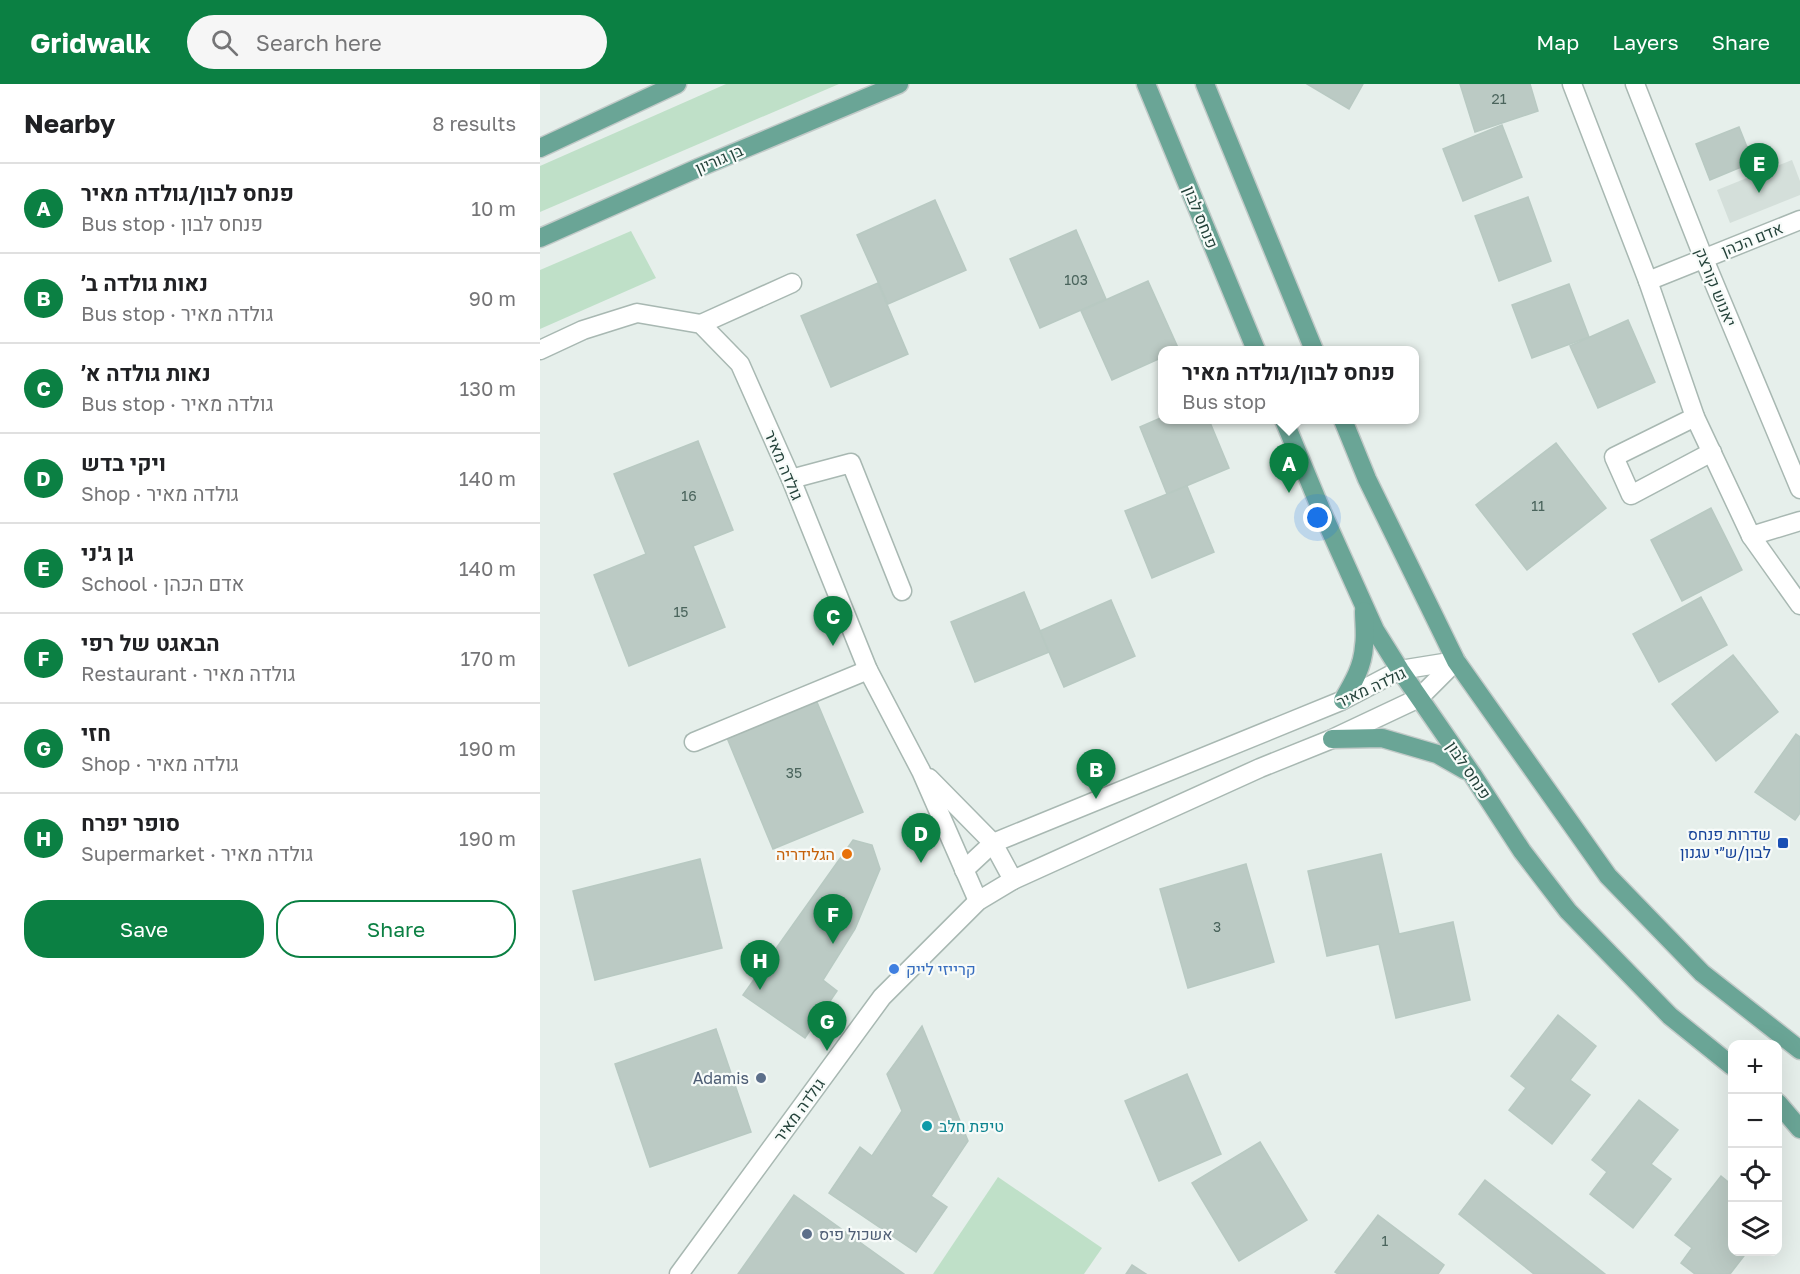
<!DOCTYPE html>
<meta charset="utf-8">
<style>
:root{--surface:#fff;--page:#f6f6f6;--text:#202124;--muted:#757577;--line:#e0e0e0;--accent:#0b8043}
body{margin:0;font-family:"Golos Text",Heebo,sans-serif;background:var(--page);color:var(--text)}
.controls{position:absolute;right:18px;bottom:18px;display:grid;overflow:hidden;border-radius:12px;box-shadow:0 6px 24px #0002}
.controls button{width:54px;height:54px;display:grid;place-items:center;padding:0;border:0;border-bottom:2px solid var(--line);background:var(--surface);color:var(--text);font:30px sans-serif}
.you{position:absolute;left:778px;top:434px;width:21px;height:21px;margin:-15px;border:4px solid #fff;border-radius:50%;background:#1a73e8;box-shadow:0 0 0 9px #1a73e833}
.badge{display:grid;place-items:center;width:39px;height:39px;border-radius:50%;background:var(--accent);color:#fff;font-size:20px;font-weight:700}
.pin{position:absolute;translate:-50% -50px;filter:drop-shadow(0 2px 3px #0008)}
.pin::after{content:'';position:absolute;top:32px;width:21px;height:18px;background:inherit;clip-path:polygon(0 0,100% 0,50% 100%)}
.popup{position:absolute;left:618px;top:262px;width:261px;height:78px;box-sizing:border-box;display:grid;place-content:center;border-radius:12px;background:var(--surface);filter:drop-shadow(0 2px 4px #0005);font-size:20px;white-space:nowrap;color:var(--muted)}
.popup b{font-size:22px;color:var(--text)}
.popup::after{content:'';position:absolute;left:50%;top:100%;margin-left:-12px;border:12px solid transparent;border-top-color:var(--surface)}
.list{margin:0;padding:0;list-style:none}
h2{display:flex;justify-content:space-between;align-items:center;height:78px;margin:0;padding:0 24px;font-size:26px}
h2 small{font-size:20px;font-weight:400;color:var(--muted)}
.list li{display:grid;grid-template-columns:39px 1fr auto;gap:18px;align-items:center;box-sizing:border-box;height:90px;padding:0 24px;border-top:2px solid var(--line)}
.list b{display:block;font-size:22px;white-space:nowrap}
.list p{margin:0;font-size:20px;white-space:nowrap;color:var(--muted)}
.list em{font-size:20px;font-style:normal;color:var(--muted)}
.actions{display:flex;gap:12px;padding:18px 24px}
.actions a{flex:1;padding:14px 0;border:2px solid var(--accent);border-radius:24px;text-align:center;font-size:21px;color:var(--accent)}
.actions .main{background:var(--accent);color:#fff}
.icon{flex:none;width:33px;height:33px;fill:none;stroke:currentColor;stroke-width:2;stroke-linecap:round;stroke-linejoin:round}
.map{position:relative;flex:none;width:1260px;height:1190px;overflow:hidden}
header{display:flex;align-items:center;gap:36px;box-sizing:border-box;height:84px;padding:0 30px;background:var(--accent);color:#fff}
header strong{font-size:28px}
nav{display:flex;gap:33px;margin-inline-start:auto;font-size:21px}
.search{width:420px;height:54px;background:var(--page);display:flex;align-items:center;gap:15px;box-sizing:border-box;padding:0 21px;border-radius:33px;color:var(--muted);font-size:22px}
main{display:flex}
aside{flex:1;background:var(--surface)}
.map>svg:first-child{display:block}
.built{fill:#d4dfda}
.green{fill:#bfe0c8}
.building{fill:#bbcac4;stroke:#b8c9c2;stroke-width:1.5}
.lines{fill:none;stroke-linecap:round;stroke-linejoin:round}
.minor-casing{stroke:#a8b8b2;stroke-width:21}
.major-casing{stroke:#c2cac8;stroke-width:21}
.minor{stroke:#fff;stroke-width:18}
.major{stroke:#6aa596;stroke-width:18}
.transit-dot{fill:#1a4fb4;stroke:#f7fbf9;stroke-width:2}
.food-dot{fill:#e8710a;stroke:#f7fbf9;stroke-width:2}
.shop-dot{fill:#3f7fe0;stroke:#f7fbf9;stroke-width:2}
.service-dot{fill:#5c6f8a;stroke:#f7fbf9;stroke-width:2}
.culture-dot{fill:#0f9aa8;stroke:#f7fbf9;stroke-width:2}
.labels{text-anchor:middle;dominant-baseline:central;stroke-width:4.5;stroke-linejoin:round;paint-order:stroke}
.number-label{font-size:14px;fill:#4a645c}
.street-label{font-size:16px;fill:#24423a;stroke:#f7fbf9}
.transit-label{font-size:16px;fill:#164399;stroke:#f7fbf9;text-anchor:end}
.food-label{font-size:16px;fill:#c56008;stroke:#f7fbf9;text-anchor:end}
.shop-label{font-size:16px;fill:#366cbe;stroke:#f7fbf9;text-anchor:start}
.service-label{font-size:16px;fill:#4e5e75;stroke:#f7fbf9;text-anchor:end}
.culture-label{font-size:16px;fill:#0d838f;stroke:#f7fbf9;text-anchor:start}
</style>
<header>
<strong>Gridwalk</strong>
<div class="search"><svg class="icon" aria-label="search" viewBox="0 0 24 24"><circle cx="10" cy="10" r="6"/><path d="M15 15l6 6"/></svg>Search here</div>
<nav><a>Map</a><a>Layers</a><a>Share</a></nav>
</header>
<main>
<aside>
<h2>Nearby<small>8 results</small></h2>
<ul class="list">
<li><span class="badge">A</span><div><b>פנחס לבון/גולדה מאיר</b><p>Bus stop · פנחס לבון</p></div><em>10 m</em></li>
<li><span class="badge">B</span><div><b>נאות גולדה ב׳</b><p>Bus stop · גולדה מאיר</p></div><em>90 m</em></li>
<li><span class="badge">C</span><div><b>נאות גולדה א׳</b><p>Bus stop · גולדה מאיר</p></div><em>130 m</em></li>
<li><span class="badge">D</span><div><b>ויקי בדש</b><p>Shop · גולדה מאיר</p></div><em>140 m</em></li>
<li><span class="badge">E</span><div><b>גן ג'ני</b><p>School · אדם הכהן</p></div><em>140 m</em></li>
<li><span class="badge">F</span><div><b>הבאגט של רפי</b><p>Restaurant · גולדה מאיר</p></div><em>170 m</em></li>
<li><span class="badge">G</span><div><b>חזי</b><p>Shop · גולדה מאיר</p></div><em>190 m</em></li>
<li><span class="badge">H</span><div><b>סופר יפרח</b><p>Supermarket · גולדה מאיר</p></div><em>190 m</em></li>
</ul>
<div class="actions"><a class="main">Save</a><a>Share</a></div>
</aside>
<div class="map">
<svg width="1260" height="1190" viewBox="0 0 1260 1190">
<rect width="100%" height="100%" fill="#e6efeb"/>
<!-- built -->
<path class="built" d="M1252,76L1260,97V111L1190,139L1177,106Z"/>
<!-- green -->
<g class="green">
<path d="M186,0H299L0,128V82Z"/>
<path d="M91,147L116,194L0,245V186Z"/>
<path d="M458,1093L562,1164L544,1190H393Z"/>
</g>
<!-- building -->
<g class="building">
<path d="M767,0H823L809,25Z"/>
<path d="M920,0H990L998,27L935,48Z"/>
<path d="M962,41L982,93L923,117L903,65Z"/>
<path d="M1199,43L1213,78L1170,96L1156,60Z"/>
<path d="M988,113L1011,177L959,197L935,132Z"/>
<path d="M395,116L426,186L348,220L317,151Z"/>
<path d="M536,146L566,215L500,244L470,175Z"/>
<path d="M608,197L639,266H623V273L572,296L541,227Z"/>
<path d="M338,199L368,270L291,303L261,232Z"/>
<path d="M1029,200L1049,253L992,274L972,221Z"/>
<path d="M1088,236L1115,298L1058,324L1030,262Z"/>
<path d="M623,333V336H669L689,384L627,410L600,343Z"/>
<path d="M158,357L193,446L153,462L185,543L89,582L54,491L106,470L74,390Z"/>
<path d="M1016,359L1066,424L987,486L936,421Z"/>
<path d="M647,402L674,468L612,494L585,427Z"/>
<path d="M1171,424L1202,486L1142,517L1111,456Z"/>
<path d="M484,508L509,568L435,598L411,538Z"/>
<path d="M1161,513L1187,561L1119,598L1093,550Z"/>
<path d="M571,516L595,572L524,603L500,547Z"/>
<path d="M1193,571L1238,628L1176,677L1132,620Z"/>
<path d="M274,611L323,728L233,765L185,649Z"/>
<path d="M1256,650L1260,653V729L1255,736L1215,708Z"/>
<path d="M313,756L332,761L340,785L315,845L283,896L297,907L265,954L203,911Z"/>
<path d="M841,770L859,850L913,838L930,916L856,934L839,860L787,872L768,787Z"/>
<path d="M160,775L182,864L55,896L33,807Z"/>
<path d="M706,780L734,878L648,904L620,805Z"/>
<path d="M1018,931L1056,962L1030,996L1050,1011L1012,1060L969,1026L986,1004L971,992Z"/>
<path d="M382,942L428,1057L391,1112L407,1123L376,1168L289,1109L320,1063L332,1072L362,1027L347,990Z"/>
<path d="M176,945L211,1048L110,1083L75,980Z"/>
<path d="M647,990L681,1070L619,1097L585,1017Z"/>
<path d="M1099,1016L1138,1046L1111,1080L1131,1095L1093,1144L1050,1110L1067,1088L1052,1076Z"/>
<path d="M720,1058L767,1136L699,1177L652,1099Z"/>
<path d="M1181,1092L1192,1101V1168H1207L1190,1190H1155L1141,1179L1152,1164L1135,1151Z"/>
<path d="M945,1096L1065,1190H994L919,1130Z"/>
<path d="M254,1111L364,1190H198Z"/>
<path d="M838,1131L904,1181L898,1190H798L795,1188Z"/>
<path d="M592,1181L606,1190H586Z"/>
</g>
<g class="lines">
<!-- minor casing -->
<g class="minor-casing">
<g id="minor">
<path d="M1032,0L1108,197L1155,333L1211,452L1260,521"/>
<path d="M1095,0L1164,175L1260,405"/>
<path d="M1108,197L1260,136"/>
<path d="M161,240L252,199"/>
<path d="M0,266L43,246L97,229L161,240L200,280L251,395L328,586L381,687L438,817"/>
<path d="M1155,333L1074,373L1091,411L1172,368"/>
<path d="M251,395L311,379L362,507"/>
<path d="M1211,452L1260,437"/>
<path d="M154,658L328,586"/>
<path d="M389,694L453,759L473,796"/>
<path d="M424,786L453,759L801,617L860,586L916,577"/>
<path d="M139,1190L342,913L438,817L473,796L720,684L792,655L879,614L916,577"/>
</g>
</g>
<!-- major casing -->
<g class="major-casing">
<g id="major">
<path d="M606,0L716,266"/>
<path d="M665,0L774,266"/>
<path d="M0,64L137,0"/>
<path d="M0,154L158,84L359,0"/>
<path d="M744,336L782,428L835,546L860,586L932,690L982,767L1028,827L1130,932L1192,982"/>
<path d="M803,336L827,395L916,577L1068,792L1162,889L1260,966"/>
<path d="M803,616C813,599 823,582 824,562C826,551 824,539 824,527"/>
<path d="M792,655L842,654L897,670L925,686"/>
<path d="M1238,1019L1260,1045"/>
</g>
</g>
<!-- minor -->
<use href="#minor" class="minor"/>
<!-- major -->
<use href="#major" class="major"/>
</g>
<!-- markers -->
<rect class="transit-dot" x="1237" y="753" width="12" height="12" rx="3"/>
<circle class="food-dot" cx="307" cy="770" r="6"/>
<circle class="shop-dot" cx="354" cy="885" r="6"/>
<g class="service-dot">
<circle cx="221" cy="994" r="6"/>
<circle cx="267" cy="1150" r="6"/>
</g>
<circle class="culture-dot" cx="387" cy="1042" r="6"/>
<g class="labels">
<!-- number labels -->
<g class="number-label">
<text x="959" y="14">21</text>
<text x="536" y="195">103</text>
<text x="149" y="411">16</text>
<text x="998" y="421">11</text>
<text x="141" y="527">15</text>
<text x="254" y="688">35</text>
<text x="677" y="842">3</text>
<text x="845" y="1156">1</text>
</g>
<!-- street labels -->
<g class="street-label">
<text transform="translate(179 75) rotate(-23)">בן גוריון</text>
<text transform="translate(661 133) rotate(68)">פנחס לבון</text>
<text transform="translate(1212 155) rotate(-22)">אדם הכהן</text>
<text transform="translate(1176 203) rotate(68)">יאנוש קורצק</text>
<text transform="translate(244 381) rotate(67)">גולדה מאיר</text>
<text transform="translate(831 603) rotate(-25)">גולדה מאיר</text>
<text transform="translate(929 686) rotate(56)">פנחס לבון</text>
<text transform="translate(259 1026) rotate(-54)">גולדה מאיר</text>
</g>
<!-- transit labels -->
<g class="transit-label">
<text x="1231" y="750">שדרות פנחס<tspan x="1231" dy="18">לבון/ש״י עגנון</tspan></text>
</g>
<!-- food labels -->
<g class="food-label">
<text x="295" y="770">הגלידריה</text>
</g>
<!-- shop labels -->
<g class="shop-label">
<text x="366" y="885">קרייזי לייק</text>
</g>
<!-- service labels -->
<g class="service-label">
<text x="209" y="994">Adamis</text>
<text x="279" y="1150" text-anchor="start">אשכול פיס</text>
</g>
<!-- culture labels -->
<g class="culture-label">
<text x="399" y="1042">טיפת חלב</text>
</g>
</g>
</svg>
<div class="controls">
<button>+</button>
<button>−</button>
<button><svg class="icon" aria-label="locate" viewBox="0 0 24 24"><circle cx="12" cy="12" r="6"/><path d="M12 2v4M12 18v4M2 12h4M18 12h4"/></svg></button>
<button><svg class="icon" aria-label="layers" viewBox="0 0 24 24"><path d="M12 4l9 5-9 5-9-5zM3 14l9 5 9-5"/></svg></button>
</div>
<div class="you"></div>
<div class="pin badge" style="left:749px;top:409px">A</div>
<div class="popup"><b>פנחס לבון/גולדה מאיר</b>Bus stop</div>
<div class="pin badge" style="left:556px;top:715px">B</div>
<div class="pin badge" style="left:293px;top:562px">C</div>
<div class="pin badge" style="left:381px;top:779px">D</div>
<div class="pin badge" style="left:1219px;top:109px">E</div>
<div class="pin badge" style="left:293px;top:860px">F</div>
<div class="pin badge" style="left:287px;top:967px">G</div>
<div class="pin badge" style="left:220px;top:906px">H</div>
</div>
</main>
